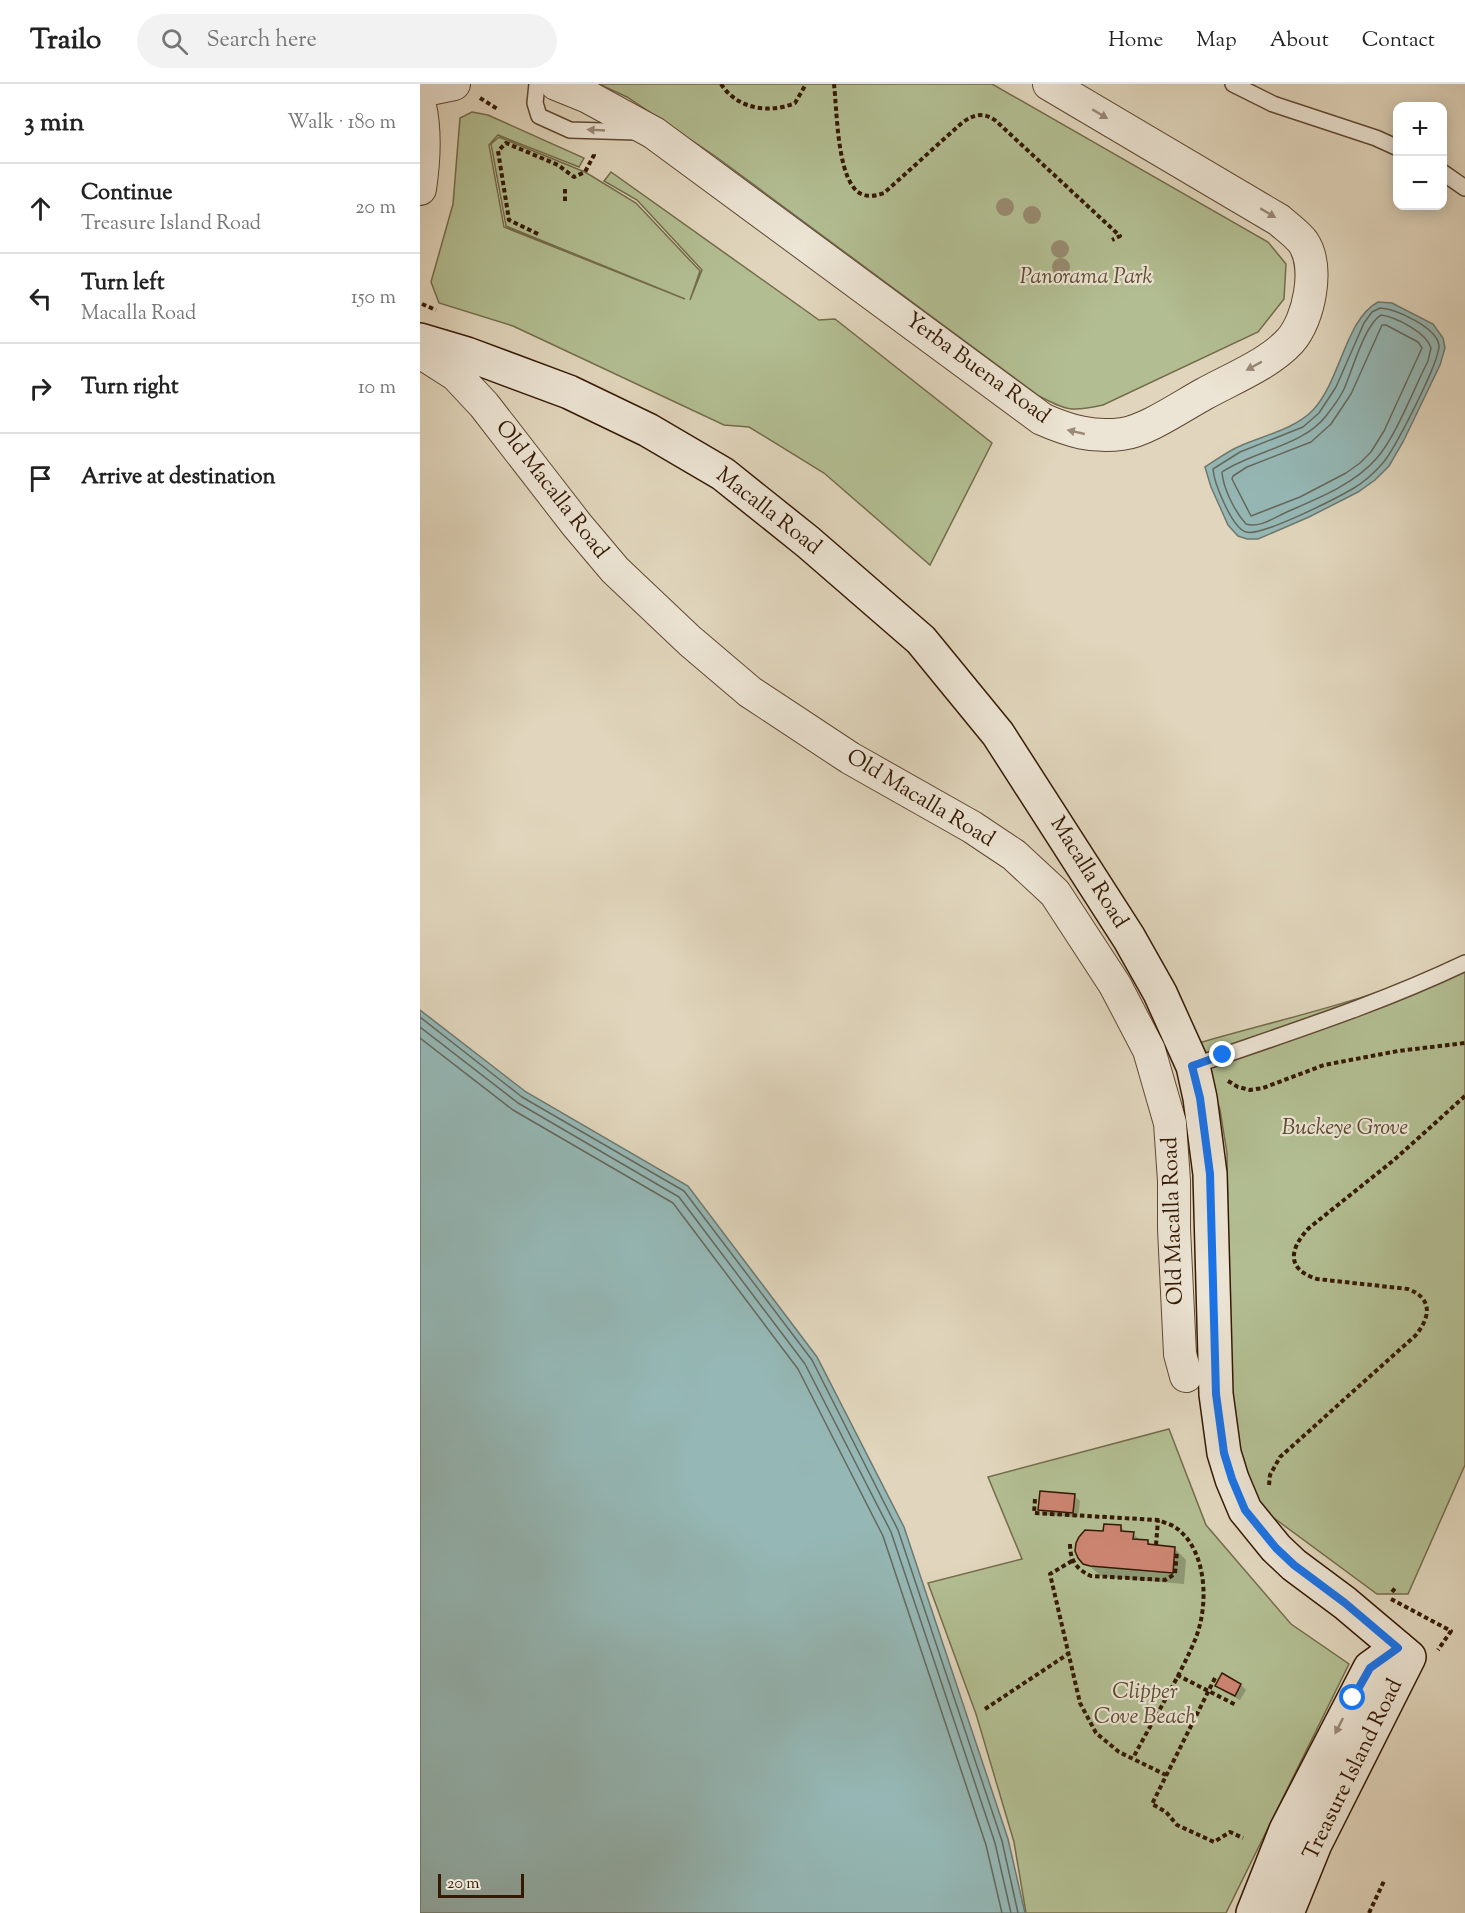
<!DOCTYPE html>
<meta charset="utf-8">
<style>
:root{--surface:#fff;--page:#f2f2f2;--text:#222;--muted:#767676;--line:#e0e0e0}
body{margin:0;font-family:"Sorts Mill Goudy",serif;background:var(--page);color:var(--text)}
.controls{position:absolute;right:18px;top:18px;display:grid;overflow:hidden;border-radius:12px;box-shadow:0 3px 15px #0003}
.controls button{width:54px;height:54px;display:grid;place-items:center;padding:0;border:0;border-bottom:2px solid var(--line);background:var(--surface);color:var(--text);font:30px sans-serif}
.scale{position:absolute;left:18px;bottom:15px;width:86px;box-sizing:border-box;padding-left:6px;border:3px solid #351904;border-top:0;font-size:16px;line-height:21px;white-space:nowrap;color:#351904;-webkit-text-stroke:4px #ece4d4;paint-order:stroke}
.stop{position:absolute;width:18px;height:18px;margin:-14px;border:4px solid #1a73e8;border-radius:50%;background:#fff}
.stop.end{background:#1a73e8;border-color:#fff;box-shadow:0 2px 6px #0008}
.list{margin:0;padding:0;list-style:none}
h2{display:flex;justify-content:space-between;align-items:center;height:78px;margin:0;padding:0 24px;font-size:26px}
h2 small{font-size:20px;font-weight:400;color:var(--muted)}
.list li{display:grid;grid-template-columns:39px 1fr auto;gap:18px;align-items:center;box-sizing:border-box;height:90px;padding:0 24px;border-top:2px solid var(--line)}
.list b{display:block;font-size:22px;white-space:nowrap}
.list p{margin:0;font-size:20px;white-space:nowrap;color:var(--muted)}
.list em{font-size:20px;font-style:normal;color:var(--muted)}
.icon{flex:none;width:33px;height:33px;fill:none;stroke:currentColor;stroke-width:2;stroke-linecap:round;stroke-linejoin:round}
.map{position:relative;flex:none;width:1045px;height:1829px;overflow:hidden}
header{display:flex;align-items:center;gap:36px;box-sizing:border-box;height:84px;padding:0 30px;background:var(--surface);border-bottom:2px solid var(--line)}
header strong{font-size:28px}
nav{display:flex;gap:33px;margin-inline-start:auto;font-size:21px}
.search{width:420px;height:54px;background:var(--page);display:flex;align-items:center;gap:15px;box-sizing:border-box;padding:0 21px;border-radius:33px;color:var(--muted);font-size:22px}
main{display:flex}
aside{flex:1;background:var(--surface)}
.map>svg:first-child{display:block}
.green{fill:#b2be92;stroke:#746c4b;stroke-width:1.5}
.water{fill:#95b8b6;stroke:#6f786f;stroke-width:1.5}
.shadow{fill:#0003}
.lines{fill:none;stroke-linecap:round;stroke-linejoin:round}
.shore{stroke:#65685d;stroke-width:1.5}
.building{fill:#cc8572;stroke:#351904;stroke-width:1.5}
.lane-casing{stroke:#604832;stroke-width:18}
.street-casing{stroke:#604832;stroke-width:34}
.secondary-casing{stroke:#351904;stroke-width:36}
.path{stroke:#351904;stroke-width:4;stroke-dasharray:4.5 3;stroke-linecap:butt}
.lane{stroke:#ece4d4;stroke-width:15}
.street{stroke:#ece4d4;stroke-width:32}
.secondary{stroke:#ece4d4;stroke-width:33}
.tree{fill:#978a6f}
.oneway{fill:#9a8976}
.route{stroke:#1a73e8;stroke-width:8}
.labels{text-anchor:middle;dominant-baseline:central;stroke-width:4.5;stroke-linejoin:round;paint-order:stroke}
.park-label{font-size:22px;font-style:italic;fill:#5a4b2f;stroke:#ece4d4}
.street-label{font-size:22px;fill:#351904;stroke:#ece4d4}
</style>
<header>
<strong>Trailo</strong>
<div class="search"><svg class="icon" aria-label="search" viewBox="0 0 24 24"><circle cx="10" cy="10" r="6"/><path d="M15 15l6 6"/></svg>Search here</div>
<nav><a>Home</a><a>Map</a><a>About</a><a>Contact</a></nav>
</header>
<main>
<aside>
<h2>3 min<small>Walk · 180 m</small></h2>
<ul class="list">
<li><svg class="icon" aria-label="ahead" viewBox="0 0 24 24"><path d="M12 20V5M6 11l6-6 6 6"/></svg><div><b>Continue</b><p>Treasure Island Road</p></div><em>20 m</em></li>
<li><svg class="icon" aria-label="left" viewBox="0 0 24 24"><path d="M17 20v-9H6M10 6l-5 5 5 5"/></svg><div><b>Turn left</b><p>Macalla Road</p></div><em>150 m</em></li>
<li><svg class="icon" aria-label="right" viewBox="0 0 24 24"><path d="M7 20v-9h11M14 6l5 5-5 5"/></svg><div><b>Turn right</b></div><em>10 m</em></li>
<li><svg class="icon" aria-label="arrive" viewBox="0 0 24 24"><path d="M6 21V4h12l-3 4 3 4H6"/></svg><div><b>Arrive at destination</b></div></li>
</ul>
</aside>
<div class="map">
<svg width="1045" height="1829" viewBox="0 0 1045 1829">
<rect width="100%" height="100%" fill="#e1d6bd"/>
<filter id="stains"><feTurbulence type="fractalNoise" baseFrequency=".00333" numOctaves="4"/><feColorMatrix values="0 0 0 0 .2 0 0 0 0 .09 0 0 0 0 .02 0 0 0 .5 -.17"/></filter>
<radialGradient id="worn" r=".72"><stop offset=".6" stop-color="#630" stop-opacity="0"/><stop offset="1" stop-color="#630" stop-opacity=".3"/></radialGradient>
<!-- green -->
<g class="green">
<path d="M179,0H572L848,158L866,180L864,215L838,248L683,321C652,328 647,327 619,312L295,72L207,13Z"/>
<path d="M52,28L68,31L164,74L159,83L78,51L69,61L84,143L265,215L86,142L71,60L79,53L165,88L216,119L280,187L270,216L282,186L217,116L184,97L191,88L399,236L415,235L572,359L510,481L404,389L329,343L304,341L93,242L19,219L11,198L33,120L40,34Z"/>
<path d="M1045,873V1381L988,1510H957L839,1423L810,1338L807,1069L800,1026L779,959C868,933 962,914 1045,873Z"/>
<path d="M749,1345L786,1441L871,1540L929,1580L806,1829H606L594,1758L556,1630L508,1499L602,1475L568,1393Z"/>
</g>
<!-- water -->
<g class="water">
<path d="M958,218L972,219L1013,240L1023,254L1025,264L1020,281L983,358L969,382L955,396L938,408L889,433L838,455H827L818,452L808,441L791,403L785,383C796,376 808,367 820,362C845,351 875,345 893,326C921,296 925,236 958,218Z"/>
<path d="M0,926L106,1008L268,1102L397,1273L484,1443L588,1755L605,1829H0Z"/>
</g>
<!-- shadow -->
<g class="shadow">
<path d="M654,1412L660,1417L658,1433L625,1431L620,1426Z"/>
<path d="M701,1443L707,1449L713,1450L720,1456L727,1457L733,1462L754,1464L766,1476L764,1500L683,1493L659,1474L685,1448Z"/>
<path d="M803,1591L821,1601L826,1606L820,1616L803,1607L797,1601Z"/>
</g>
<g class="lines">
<!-- shore -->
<g class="shore">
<path d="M960,224C976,225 1016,243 1019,261C1020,277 974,367 962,380C954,389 944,398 934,404C917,414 841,453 826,448C812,444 794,399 793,385L820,368L883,343L899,329L916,303L944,239L952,228Z"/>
<path d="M961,231C976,233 1007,249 1011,264L1008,277C994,304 976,353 956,375C934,400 899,414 869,427C857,432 839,445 826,440C815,428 803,404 802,388C833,367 883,362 906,332C913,323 920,314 924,305C932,287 945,240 961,231Z"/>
<path d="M962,241H966L998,258L1002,264L964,347L951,368L940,379L926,389L880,413L831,432L812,395L813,392L827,383L891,358L911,340L931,310Z"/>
<path d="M0,933L102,1013L264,1107L392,1276L478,1446L582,1757L598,1829"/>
<path d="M0,943L98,1019L259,1113L385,1280L471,1448L575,1759L591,1829"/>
<path d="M0,954L93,1026L253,1119L378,1285L463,1452L566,1761L582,1829"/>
</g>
</g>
<!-- building -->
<g class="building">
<path d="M620,1407L655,1410L653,1429L618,1426Z"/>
<path d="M684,1440L701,1441V1447L714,1448L713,1455L728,1456V1460L755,1463L753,1489L670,1482L663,1480L658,1474L655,1467L656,1459L659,1453L665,1446L683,1447Z"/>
<path d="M802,1589L821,1600L815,1612L795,1602Z"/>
</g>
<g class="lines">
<!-- lane casing -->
<g class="lane-casing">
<g id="lane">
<path d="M117,0L115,19L119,32L150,46L216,48"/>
<path d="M813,0L853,20L956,54L978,64"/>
<path d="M1022,88L1045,104"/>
<path d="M773,982C864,950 957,921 1045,879"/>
</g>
</g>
<!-- street casing -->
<g class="street-casing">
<g id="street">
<path d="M136,0L168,13L234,49L622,335C649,347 673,354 702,350C726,347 762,322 784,310C811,295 849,280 870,257C889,236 900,183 883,158C877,150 867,143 859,136L629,0"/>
<path d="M0,7L34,0"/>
<path d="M0,22C6,49 4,78 0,105"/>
<path d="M0,268L36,291L64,321L157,441L195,486L270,557L330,608L430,674L552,743L594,771L635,809L695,901L729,966L750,1039L754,1097V1145L760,1270L766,1292"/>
</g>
</g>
<!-- secondary casing -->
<g class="secondary-casing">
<g id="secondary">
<path d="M0,256L47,270L149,308L228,346L303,390L388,458L501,556L578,650L709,854L740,909L773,982L780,1014L790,1090L796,1310L804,1369L812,1395L825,1426L856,1464L874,1481L925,1519L989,1573L895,1760L867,1829"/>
<path d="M833,1829L866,1746L950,1584L978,1564"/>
</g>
</g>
<!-- path -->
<g class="path">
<path d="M301,0C317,25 349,30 375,19L386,0"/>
<path d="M414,0C417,27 417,83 434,104C442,114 453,113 464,109L543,38C555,30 564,28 576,37L700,152L692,156"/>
<path d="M60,14L79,26"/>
<path d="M145,117V104"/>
<path d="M118,150L89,136L78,67L86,59L138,81L154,93L165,88L174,71V69"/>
<path d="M2,220L16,226"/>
<path d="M808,997L818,1003L830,1006L843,1004L904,981L978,967L1045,959"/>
<path d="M849,1401L850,1391L860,1373L995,1252C1010,1234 1014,1215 988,1205L897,1195C865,1185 870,1164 889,1144L974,1076L1045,1012"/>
<path d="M615,1415L614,1429L738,1436C743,1438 750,1440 755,1443C788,1466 789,1522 775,1556C758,1596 733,1636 713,1674"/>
<path d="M650,1460C650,1476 656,1485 671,1492L745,1496L755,1490L757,1467"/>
<path d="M736,1461L738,1436"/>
<path d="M652,1477L630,1490L660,1619L676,1649L699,1668L746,1691"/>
<path d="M972,1508L976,1503"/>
<path d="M971,1515L1031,1547L1018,1566"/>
<path d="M757,1591L816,1621"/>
<path d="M795,1594L732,1720L746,1728L757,1741L794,1758L810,1748L823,1754"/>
<path d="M565,1625L648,1570"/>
<path d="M949,1829L964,1797"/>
</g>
<!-- lane -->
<use href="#lane" class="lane"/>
<!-- street -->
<use href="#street" class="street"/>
<!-- secondary -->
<use href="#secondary" class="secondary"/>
</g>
<!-- trees -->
<g class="tree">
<circle cx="585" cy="123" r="9"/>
<circle cx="612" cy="131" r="9"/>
<circle cx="640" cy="165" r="9"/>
<circle cx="641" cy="183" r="9"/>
</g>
<!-- one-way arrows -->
<defs><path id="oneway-solid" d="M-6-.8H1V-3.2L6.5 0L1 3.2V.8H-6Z" transform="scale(1.5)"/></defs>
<g class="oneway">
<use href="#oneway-solid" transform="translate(680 30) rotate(31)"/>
<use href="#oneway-solid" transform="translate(176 46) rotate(-177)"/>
<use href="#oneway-solid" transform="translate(848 129) rotate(31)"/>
<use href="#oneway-solid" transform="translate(834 282) rotate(151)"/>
<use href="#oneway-solid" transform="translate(656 348) rotate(-167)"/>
<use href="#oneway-solid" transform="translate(919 1642) rotate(117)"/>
</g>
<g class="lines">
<!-- route -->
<path class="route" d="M803,971L772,982L780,1014L790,1090L796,1310L804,1369L812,1395L825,1426L856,1464L874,1481L925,1519L978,1564L950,1584L933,1614"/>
</g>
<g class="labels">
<!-- park labels -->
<g class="park-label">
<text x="666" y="194">Panorama Park</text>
<text x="925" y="1045">Buckeye Grove</text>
<text x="725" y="1609">Clipper<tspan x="725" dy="25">Cove Beach</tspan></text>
</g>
<!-- street labels -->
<g class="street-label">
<text transform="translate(557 285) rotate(36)">Yerba Buena Road</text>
<text transform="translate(131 406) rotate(52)">Old Macalla Road</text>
<text transform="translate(348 428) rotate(38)">Macalla Road</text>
<text transform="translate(500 715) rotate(31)">Old Macalla Road</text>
<text transform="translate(668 789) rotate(58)">Macalla Road</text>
<text transform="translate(754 1137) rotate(-92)">Old Macalla Road</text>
<text transform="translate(934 1686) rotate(-64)">Treasure Island Road</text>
</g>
</g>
<rect width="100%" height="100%" filter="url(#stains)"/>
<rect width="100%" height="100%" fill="url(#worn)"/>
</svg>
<div class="controls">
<button>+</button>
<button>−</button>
</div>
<div class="scale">20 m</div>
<div class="stop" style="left:933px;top:1614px"></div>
<div class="stop end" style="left:803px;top:971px"></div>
</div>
</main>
